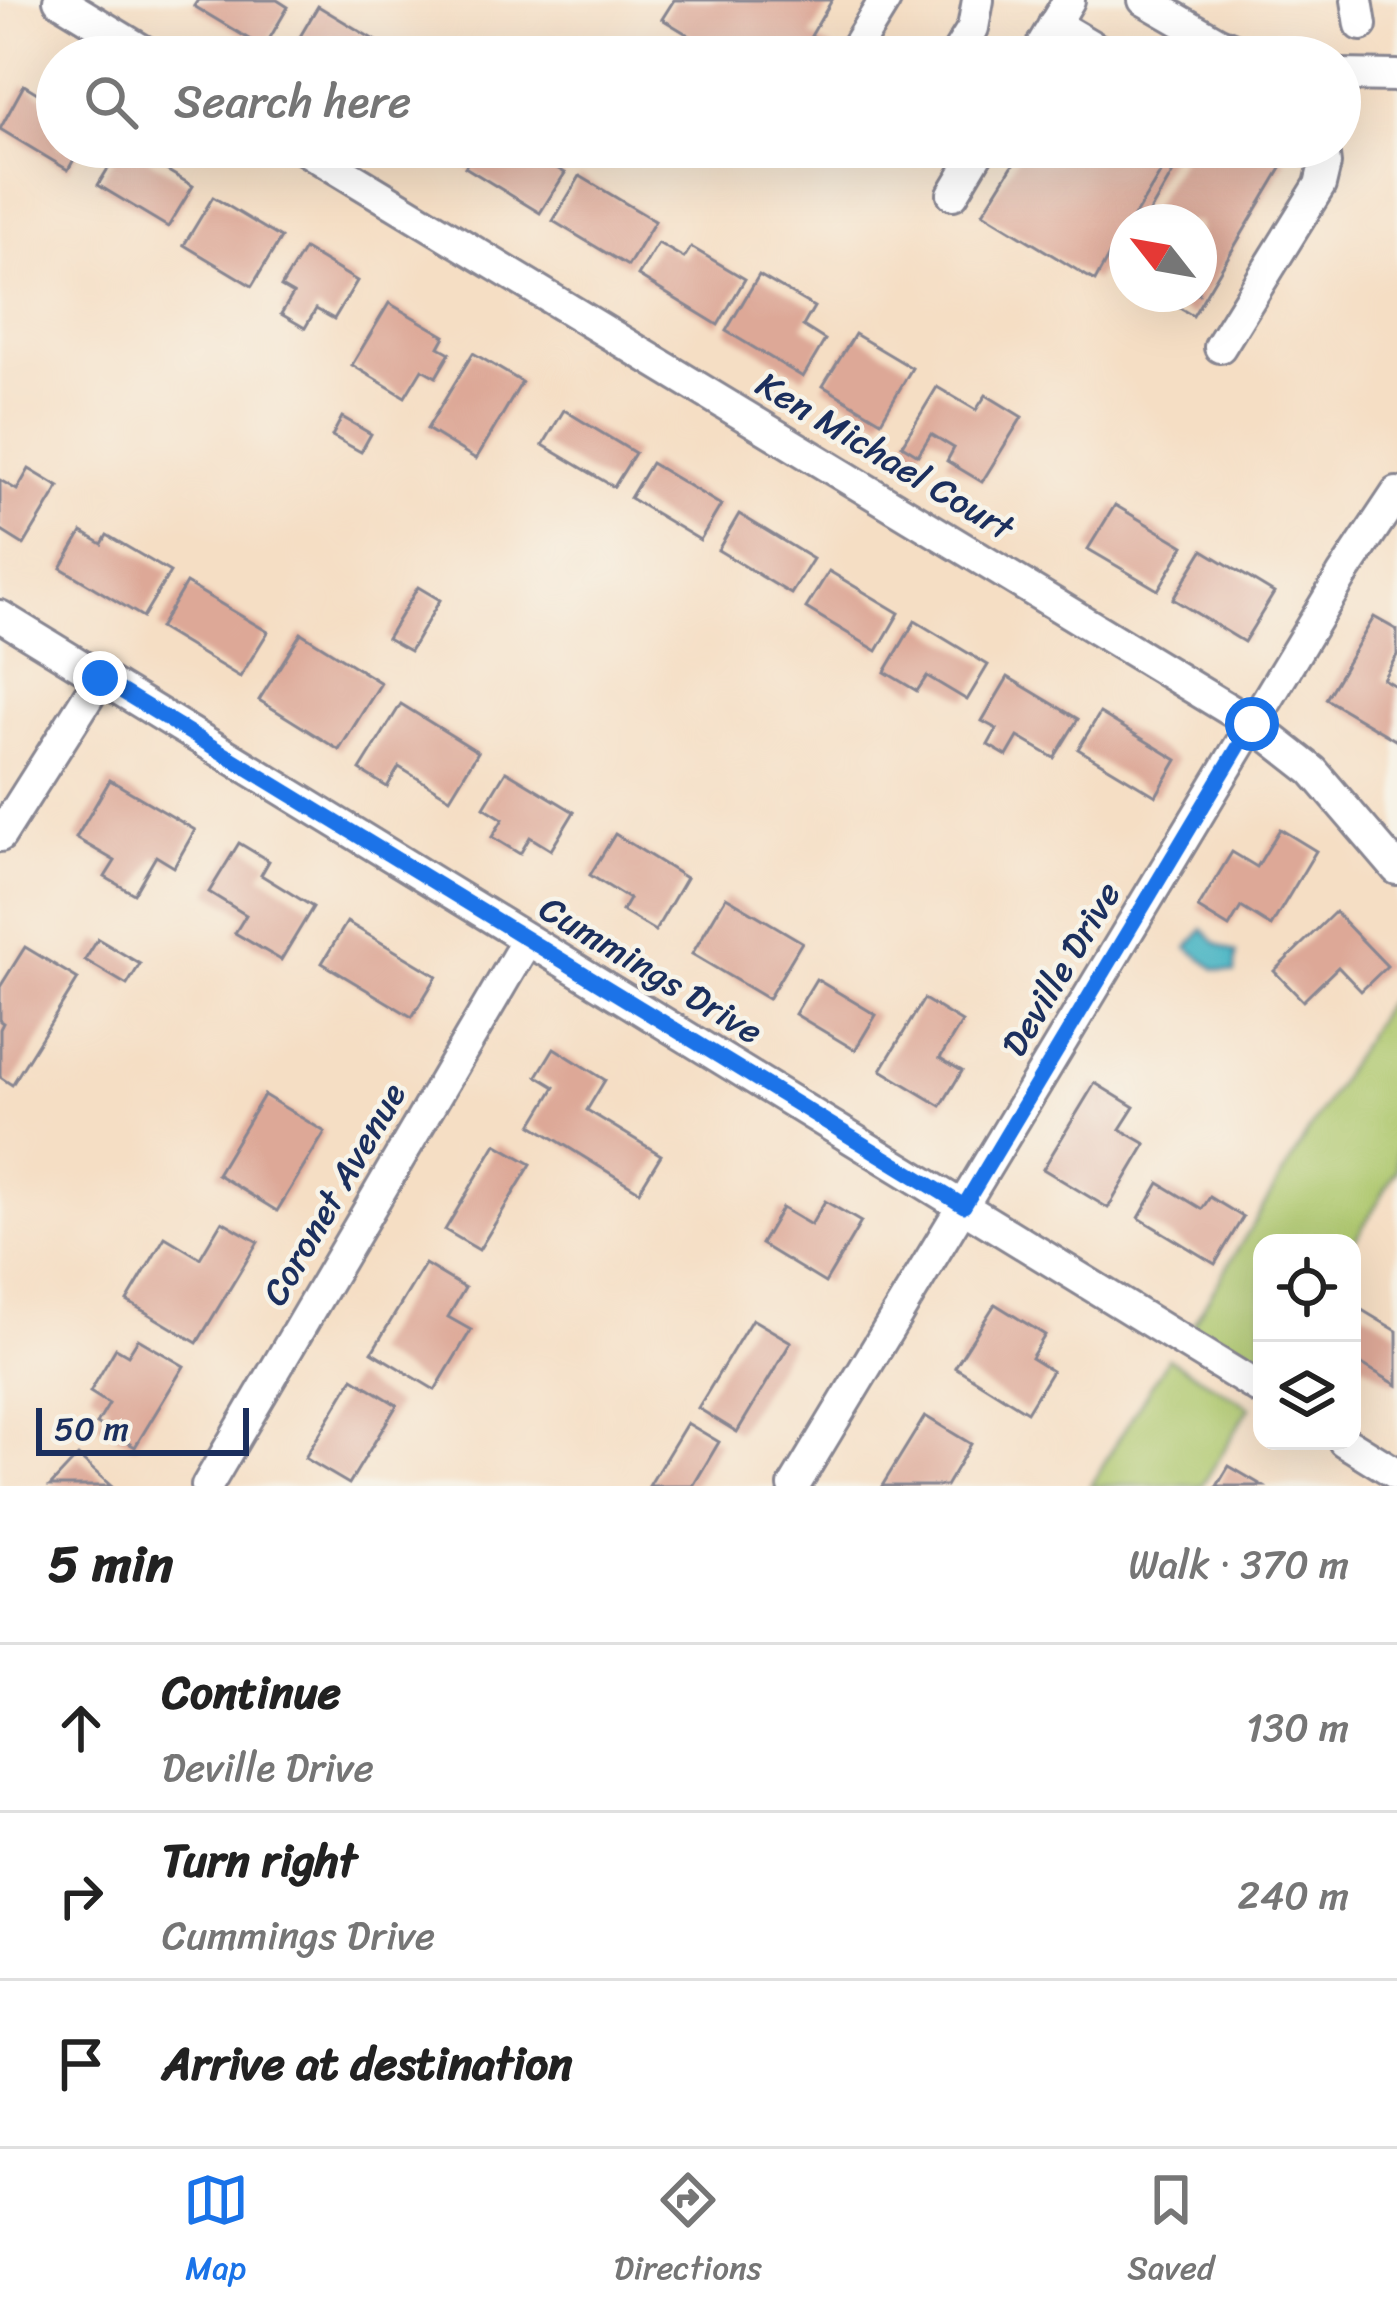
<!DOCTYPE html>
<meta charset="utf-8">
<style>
:root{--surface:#fff;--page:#f6f6f6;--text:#222;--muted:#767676;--line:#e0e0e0;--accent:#1a73e8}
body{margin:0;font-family:Sriracha,sans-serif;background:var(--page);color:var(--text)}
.controls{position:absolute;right:36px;bottom:36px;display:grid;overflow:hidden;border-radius:24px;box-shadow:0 12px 48px #0002}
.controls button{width:108px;height:108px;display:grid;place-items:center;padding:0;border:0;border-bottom:3px solid var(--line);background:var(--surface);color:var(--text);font:60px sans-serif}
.compass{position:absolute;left:1109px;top:204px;width:108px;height:108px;border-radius:50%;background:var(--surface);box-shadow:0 12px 48px #0002;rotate:301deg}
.scale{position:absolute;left:36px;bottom:30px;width:213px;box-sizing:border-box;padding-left:12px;border:6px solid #1b2f5e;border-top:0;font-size:33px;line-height:42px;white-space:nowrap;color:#1b2f5e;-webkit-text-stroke:9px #f7f3e8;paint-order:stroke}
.stop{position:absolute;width:36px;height:36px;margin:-27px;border:9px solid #1a73e8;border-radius:50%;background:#fff}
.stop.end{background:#1a73e8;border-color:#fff;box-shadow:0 3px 12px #0008}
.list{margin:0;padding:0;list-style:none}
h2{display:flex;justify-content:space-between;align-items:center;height:156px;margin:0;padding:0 48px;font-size:51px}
h2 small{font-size:39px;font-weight:400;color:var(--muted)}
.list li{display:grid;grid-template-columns:78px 1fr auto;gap:36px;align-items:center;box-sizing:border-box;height:168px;padding:0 48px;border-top:3px solid var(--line)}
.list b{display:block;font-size:45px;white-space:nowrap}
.list p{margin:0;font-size:39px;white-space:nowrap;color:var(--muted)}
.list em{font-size:39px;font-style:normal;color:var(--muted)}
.icon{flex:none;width:66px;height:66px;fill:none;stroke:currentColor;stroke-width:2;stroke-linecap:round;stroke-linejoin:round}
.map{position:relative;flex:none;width:1397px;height:1486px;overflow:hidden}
.search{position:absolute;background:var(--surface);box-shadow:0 12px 48px #0002;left:36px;right:36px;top:36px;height:132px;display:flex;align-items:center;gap:30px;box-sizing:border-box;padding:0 42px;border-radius:66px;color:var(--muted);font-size:45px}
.sheet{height:660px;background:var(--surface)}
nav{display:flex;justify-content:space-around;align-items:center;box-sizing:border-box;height:168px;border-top:3px solid var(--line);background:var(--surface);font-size:33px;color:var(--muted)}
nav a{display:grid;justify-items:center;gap:6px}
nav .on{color:var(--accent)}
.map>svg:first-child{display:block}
.green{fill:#acc66b;stroke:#647a64;stroke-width:3}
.water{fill:#47b4c3;stroke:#317290;stroke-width:3}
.building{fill:#dda897}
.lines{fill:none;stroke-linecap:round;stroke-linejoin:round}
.minor-casing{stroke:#888691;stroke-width:36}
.minor{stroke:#fff;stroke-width:30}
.route{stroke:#1a73e8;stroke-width:15}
.labels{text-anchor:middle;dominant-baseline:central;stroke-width:9;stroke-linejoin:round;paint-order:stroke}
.street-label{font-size:36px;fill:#1b2f5e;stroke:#f7f3e8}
</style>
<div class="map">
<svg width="1397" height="1486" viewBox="0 0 1397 1486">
<rect width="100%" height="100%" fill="#f7f3e8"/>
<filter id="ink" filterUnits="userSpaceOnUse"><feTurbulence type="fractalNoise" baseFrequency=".00833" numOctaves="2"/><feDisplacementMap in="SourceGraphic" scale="24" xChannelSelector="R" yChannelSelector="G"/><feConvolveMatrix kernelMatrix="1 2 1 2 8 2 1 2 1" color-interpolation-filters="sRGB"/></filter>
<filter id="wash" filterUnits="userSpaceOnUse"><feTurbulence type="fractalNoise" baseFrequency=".004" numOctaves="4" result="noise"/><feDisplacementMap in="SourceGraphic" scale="48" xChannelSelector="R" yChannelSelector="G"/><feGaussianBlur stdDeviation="2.7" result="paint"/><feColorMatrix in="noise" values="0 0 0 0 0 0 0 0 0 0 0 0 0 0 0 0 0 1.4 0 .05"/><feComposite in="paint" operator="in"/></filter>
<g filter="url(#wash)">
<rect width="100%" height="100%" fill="#f5dec4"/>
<!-- green -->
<g class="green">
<path d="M1397,985V1170L1352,1245L1262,1243V1370L1191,1327Z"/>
<path d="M1168,1358L1250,1407L1202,1486H1090Z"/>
</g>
<!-- water -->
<path class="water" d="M1203,929L1216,943L1236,953L1235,973L1215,969L1188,948Z"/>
<g id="blocks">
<!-- building -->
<g class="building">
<path d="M198,0H277L288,7L264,48L194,6Z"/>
<path d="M674,0H832L811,36L832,48L827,57H725L662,19Z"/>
<path d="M318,6L386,47L380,57H288Z"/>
<path d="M24,85L57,105V147H81L68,170L0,129Z"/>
<path d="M121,147H128L193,186L168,227L98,185Z"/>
<path d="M477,147H522L565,173L540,213L465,167Z"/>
<path d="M1024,147H1176L1131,222H1127L1095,281L983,213Z"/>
<path d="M1188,147H1264L1286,160L1193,316L1156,294H1199V222H1144Z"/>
<path d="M580,176L655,221L628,266L553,221Z"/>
<path d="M213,197L281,238L252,286L184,245Z"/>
<path d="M658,243L684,258L691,247L745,279L718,325L638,276Z"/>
<path d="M304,249L357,281L334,319L316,309L305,328L281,314L293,294L281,287Z"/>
<path d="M1127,251V277L1116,270Z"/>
<path d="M759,275L814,307L803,326L825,340L803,377L726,331Z"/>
<path d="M389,303L445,336L439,347L450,353L436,377L422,369L405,397L352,365Z"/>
<path d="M855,334L912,368L881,421L823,386Z"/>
<path d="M473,353L522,382L476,459L427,429Z"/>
<path d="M937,387L976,410L986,395L1022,417L982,482L947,461L954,448L931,434L918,455L902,445Z"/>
<path d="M564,410L635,453L614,487L543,445Z"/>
<path d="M342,417L371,434L361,452L332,436Z"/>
<path d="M651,463L721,505L700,540L630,498Z"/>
<path d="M29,469L59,487L24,545L0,530V480L17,490Z"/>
<path d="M1115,505L1184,546L1158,590L1088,549Z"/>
<path d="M739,514L813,559L791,594L718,550Z"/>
<path d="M82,532L102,544L107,535L170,572L143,617L61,568Z"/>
<path d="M1203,550L1274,593L1244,642L1173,599Z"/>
<path d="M829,571L899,613L877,651L806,608Z"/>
<path d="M186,583L268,632L240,677L159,628Z"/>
<path d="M418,587L440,600L410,651L387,638Z"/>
<path d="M1374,617L1397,630V655L1383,679L1397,687V741L1326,699Z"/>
<path d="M915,621L988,665L967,700L927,676L917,691L885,672Z"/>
<path d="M301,633L381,683L339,750L259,700Z"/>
<path d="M1008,677L1078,719L1054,758L1018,737L1007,756L988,745L997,729L982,721Z"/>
<path d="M401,704L478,752L450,798L399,767L387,787L360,770Z"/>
<path d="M1100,713L1177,760L1156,796L1078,749Z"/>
<path d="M506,771L574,812L551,850L530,837L520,854L492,837L503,819L484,807Z"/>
<path d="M110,780L195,830L174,867L156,856L134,894L105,877L115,861L76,838Z"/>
<path d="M1280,829L1316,851L1271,926L1241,907L1229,927L1198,908L1232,852L1257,867Z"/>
<path d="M615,834L686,878L655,931L622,911L629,899L590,875Z"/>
<path d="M239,843L269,861L261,875L313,907L281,960L235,933L246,915L209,892Z"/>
<path d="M726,897L802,942L768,999L692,954Z"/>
<path d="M1335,912L1387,966L1361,991L1338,967L1303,1001L1274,971Z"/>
<path d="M347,922L437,976L412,1017L322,963Z"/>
<path d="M98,939L140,964L127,985L85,960Z"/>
<path d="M25,947L78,979L12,1085L0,1077V1029L3,1023L0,1021V987Z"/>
<path d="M816,979L876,1015L855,1050L795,1014Z"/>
<path d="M924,999L962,1022L940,1058L962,1071L941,1106L881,1070Z"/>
<path d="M554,1048L605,1080L587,1110L661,1155L639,1191L532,1125L555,1087L537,1076Z"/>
<path d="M1095,1083L1134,1107L1120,1129L1146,1144L1108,1208L1043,1169Z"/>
<path d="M264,1095L325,1132L277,1211L217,1174Z"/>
<path d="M496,1144L531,1164L479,1250L445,1230Z"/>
<path d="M1159,1183L1202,1209L1210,1197L1243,1217L1215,1264L1139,1218Z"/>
<path d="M825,1201L861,1222L825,1283L761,1244L782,1208L811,1225Z"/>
<path d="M222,1221L258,1242L197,1343L127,1301L165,1237L200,1258Z"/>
<path d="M425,1264L465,1288L448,1317L471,1330L435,1390L372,1352Z"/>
<path d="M995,1304L1045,1335L1031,1358L1052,1371L1027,1412L955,1367Z"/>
<path d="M1352,1304L1397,1331V1385L1352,1358Z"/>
<path d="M752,1319L791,1342L737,1432L698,1408Z"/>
<path d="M138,1339L184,1366L135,1447L97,1424L109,1404L90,1392L116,1348L128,1355Z"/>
<path d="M353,1378L397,1405L349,1484L305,1458Z"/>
<path d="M925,1416L971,1444L946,1486H882Z"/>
<path d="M687,1423L719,1442L693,1486H649Z"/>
<path d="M78,1456L111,1486H50Z"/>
<path d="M1229,1466L1263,1486H1217Z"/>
</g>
</g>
</g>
<g filter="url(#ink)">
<use href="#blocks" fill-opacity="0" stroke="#888691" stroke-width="3"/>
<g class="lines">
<!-- minor casing -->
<g class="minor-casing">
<g id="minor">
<path d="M59,0L153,57"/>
<path d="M1144,0L1219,43L1253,57"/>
<path d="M1357,0L1361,25"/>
<path d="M1054,24L1110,57"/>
<path d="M850,57L885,0"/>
<path d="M955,57L973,28L978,0"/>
<path d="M1035,57L1069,0"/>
<path d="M1340,75L1397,76"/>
<path d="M301,147L1253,724L1313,771L1397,869"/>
<path d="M953,194L981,147"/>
<path d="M1220,347L1320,185L1325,164L1323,147"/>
<path d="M0,616L1262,1390"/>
<path d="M0,836L100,678"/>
<path d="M1344,1441L1397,1474"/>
<path d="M207,1486L527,940"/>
<path d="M794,1486L1343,574L1397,493"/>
</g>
</g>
<!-- minor -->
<use href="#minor" class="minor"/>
</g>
</g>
<g class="lines" filter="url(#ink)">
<!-- route -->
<path class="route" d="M100,678L964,1206L1252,724"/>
</g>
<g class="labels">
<!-- street labels -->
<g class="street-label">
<text transform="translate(885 456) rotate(31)">Ken Michael Court</text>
<text transform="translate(1061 969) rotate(-59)">Deville Drive</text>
<text transform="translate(651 970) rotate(31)">Cummings Drive</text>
<text transform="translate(334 1194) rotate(-60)">Coronet Avenue</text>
</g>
</g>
</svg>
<div class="controls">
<button><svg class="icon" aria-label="locate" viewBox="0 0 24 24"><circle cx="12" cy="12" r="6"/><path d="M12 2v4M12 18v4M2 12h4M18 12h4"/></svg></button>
<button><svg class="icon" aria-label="layers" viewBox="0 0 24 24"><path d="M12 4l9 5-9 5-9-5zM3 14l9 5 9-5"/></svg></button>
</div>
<svg class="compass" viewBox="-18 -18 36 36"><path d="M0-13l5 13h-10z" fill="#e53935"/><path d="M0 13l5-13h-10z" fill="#767676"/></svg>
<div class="scale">50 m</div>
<div class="stop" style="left:1252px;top:724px"></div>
<div class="stop end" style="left:100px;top:678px"></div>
<div class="search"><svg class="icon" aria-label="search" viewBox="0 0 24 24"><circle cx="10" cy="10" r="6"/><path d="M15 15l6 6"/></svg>Search here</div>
</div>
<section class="sheet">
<h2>5 min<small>Walk · 370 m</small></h2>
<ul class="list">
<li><svg class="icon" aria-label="ahead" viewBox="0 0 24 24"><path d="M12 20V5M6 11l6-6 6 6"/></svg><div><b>Continue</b><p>Deville Drive</p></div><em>130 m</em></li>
<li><svg class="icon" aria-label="right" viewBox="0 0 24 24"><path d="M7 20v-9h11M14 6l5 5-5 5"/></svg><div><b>Turn right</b><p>Cummings Drive</p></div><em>240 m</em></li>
<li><svg class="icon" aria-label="arrive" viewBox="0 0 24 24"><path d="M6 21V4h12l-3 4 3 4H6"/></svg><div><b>Arrive at destination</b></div></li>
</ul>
</section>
<nav>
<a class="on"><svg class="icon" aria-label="map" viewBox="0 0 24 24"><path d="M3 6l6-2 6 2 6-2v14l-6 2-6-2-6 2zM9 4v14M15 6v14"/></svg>Map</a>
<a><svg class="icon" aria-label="directions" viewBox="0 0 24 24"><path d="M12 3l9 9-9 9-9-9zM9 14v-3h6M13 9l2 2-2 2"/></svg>Directions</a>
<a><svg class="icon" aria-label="saved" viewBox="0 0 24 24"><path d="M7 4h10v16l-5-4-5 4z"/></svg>Saved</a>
</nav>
